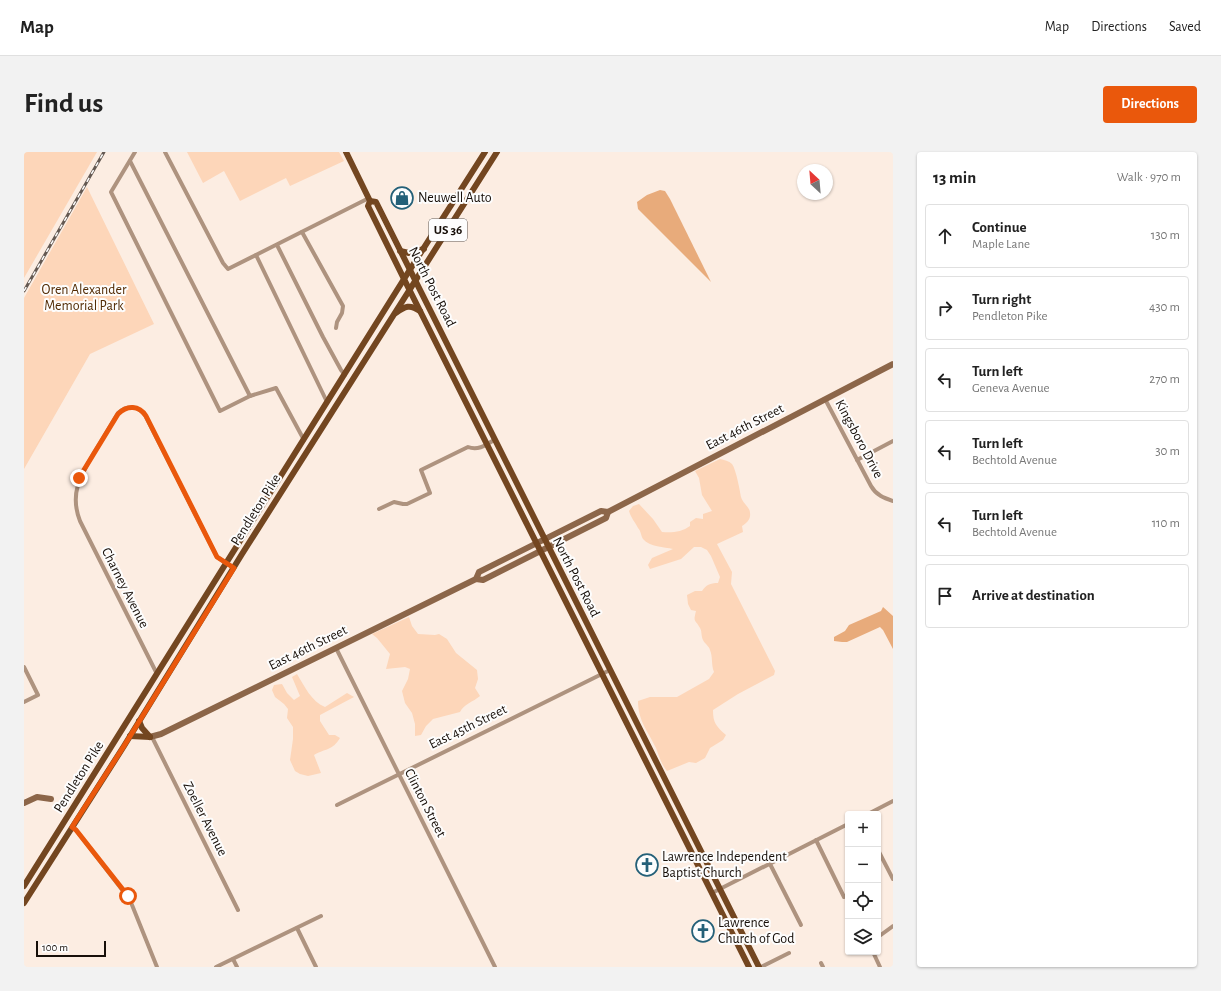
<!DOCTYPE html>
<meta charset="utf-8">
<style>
:root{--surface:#fff;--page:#f2f2f2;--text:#222;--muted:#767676;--line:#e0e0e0;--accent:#ea580c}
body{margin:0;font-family:"Alegreya Sans",sans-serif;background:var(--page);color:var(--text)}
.controls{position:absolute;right:12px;bottom:12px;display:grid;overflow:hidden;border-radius:4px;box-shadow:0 1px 3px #0004}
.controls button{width:36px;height:36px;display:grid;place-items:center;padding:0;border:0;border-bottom:1px solid var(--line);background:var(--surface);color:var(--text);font:20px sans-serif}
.compass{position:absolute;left:773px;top:12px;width:36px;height:36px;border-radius:50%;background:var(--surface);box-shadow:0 1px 3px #0004;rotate:334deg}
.scale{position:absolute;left:12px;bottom:10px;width:70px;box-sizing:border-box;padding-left:4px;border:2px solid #170f09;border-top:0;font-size:11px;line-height:14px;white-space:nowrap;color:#170f09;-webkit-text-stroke:3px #fdfdfd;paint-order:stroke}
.stop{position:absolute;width:12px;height:12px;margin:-9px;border:3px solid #ea580c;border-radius:50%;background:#fff}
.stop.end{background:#ea580c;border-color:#fff;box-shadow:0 1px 4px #0008}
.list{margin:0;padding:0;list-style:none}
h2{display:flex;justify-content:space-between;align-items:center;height:52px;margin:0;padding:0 16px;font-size:17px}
h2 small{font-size:13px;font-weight:400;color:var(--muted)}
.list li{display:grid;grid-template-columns:26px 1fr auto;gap:12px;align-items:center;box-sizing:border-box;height:64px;margin:0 8px 8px;padding:0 8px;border:1px solid var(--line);border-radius:4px}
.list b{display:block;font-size:15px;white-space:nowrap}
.list p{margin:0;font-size:13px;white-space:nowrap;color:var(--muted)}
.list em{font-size:13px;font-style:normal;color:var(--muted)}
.icon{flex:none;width:22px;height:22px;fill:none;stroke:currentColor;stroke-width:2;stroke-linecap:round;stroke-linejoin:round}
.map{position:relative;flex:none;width:869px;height:815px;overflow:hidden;border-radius:4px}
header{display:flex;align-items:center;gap:24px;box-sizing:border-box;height:56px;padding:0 20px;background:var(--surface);border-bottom:1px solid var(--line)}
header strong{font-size:19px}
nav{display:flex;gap:22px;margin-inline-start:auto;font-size:14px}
.intro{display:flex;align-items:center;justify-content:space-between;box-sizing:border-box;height:96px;padding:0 24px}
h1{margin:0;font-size:28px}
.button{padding:10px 18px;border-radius:4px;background:var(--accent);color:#fff;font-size:14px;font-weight:700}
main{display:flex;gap:24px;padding:0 24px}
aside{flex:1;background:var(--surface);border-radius:4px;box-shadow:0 1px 3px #0004}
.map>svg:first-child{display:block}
.green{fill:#fdd6b9}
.water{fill:#e8ab7b}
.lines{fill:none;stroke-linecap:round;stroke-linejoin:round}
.street{stroke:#ae937f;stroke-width:4}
.secondary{stroke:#8c6649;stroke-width:6}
.primary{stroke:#734620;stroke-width:6}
.rail-casing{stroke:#645952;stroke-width:3}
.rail{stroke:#fdfdfd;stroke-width:1.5;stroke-dasharray:4.5;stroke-linecap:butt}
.route{stroke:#ea580c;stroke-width:5}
.labels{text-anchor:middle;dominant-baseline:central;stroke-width:4;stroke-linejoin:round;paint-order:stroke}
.shield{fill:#fdfdfd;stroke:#5c5652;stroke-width:1}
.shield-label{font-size:13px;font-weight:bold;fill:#170f09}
.poi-label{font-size:14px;fill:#170f09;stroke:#fdfdfd;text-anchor:start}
.street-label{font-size:14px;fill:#170f09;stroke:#fdfdfd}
.park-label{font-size:14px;fill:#522b04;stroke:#fdfdfd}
</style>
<header>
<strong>Map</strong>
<nav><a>Map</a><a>Directions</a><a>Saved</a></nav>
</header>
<div class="intro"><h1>Find us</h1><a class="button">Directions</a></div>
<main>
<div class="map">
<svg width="869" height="815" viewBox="0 0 869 815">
<rect width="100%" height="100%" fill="#fcede2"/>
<!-- green -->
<g class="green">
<path d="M0,0H73L0,126Z"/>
<path d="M163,0H315L320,9L266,34L262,26L216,49L200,19L179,31Z"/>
<path d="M63,35L130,172L66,202L0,317V146Z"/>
<path d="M696,307C700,308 705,309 708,312C712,317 716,339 717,345C719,352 726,355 726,361C727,367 723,371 718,374L719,380L693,392L708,420L707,432L751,519L750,523L714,542L689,558C689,571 692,574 702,583L699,588L686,596L681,606L672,611L665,610L643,619C637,612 635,604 632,596C624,579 614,569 614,549L626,545H653L685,527L690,520C687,513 689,505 686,498C685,494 681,492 679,488C677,484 678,479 676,476C671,467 669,471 672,459L667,458L664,452L663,443L671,439H678C682,433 686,431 694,431L696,425L687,404L683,398L677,395H670L657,407L626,417L624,413L628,406L649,397C640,395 626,395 619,387C617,384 617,379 614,376C611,370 607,366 605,359L609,354L615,352L629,367L638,380C648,381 658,380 666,374V370L672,366L679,367V362L688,359L678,343L675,326L671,319Z"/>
<path d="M385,465L388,474L394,482L411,483L415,482L423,487L432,501L453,518L454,527L451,536L456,544C449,550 440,552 436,560L409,567L402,574L397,583L391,584V572L388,561L381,551L378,539L384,527L386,517L381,515L362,517L366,502L353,486L348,482Z"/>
<path d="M273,522C281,535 287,549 301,555L323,541L330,545L296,563V569L305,583H311L316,586C308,599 302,596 290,603L297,621L284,624L276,622L271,619L266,608L269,587V575L263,566L264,557L260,552L251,545L248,538L250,533L258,532L263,541L270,548L276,544L268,525Z"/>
</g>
<!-- water -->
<g class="water">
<path d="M636,38L641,39L646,47L687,130L614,57L613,50L623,43Z"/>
<path d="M859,455L869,464V497L859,478L856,475L823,490H818L810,489V485L821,479L825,473L857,459Z"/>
</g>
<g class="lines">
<!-- street -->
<g class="street">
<path d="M111,0L87,40L196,259L226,244L252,236L280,288"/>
<path d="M141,0L199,111L204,117L345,46"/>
<path d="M106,9L226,244"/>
<path d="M278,80L319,154L318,161L313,170L312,176"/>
<path d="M253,93L299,185L317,218L321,223"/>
<path d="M232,103L303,250"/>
<path d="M801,247L847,334C852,343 860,346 869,349"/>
<path d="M833,308L869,289"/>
<path d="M355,357L370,350L379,352H383L406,341L397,318L444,295C454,299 462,293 470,288"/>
<path d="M312,496L471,815"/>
<path d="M0,515L14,543L0,550"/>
<path d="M133,522L56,369C45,341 57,323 71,299C79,287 86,274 94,261C103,253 113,253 121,263L193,405L210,416"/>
<path d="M128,585L214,758"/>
<path d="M313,653L586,518"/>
<path d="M844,662L869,649"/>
<path d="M48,675L52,678L106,748L133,815"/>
<path d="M792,688L820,745L824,743"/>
<path d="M854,698L869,727"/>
<path d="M746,712L777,773"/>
<path d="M688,741L824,672"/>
<path d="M273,776L292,815"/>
<path d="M854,785L869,774"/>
<path d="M849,800L856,815"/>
<path d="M209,807L213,815"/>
<path d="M797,811L799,815"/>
<path d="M192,815L297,764"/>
<path d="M737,815L765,801"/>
</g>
<!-- secondary -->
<g class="secondary">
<path d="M452,427L459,428L582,366L584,360"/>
<path d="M126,585L137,582L192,555L452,427L455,420L577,359L584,360L869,212"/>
<path d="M0,651L13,645L27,647"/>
</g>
<!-- primary -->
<g class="primary">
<path d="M322,0L346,49L352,50L735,815"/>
<path d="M346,49L344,54L380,127L725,815"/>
<path d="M376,99L385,101L400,97"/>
<path d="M372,161C381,154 386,152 396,159"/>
<path d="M115,569L118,576L126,585"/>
<path d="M106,584L126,585"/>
<path d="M0,734L380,127L461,0"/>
<path d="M0,751L100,594L218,402L473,0"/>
</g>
<!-- rail casing -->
<g class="rail-casing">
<path id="rail" d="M0,139L80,0"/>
</g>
<!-- rail -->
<use href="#rail" class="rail"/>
</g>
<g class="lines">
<!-- route -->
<path class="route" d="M55,326L94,262C103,253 115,253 122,264L193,405L210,416L100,594L48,675L52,678L104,744"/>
</g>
<!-- icons -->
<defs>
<g id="shop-ring" transform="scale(1.15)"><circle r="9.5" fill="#fdfdfd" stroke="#246078" stroke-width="1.5"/><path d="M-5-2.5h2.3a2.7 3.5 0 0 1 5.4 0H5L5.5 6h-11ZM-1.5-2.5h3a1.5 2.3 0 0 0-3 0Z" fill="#246078"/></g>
<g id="church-ring" transform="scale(1.15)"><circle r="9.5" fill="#fdfdfd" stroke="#246078" stroke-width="1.5"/><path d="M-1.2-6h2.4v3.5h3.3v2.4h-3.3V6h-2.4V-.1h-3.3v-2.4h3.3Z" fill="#246078"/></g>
</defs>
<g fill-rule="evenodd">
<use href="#shop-ring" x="378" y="46"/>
<use href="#church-ring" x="623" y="713"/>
<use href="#church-ring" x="679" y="779"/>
</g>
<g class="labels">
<!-- shield labels -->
<rect class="shield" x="405" y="67" width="38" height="22" rx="3"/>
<g class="shield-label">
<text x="424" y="78">US 36</text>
</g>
<!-- poi labels -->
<g class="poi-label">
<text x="394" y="46">Neuwell Auto</text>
<text x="638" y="705">Lawrence Independent<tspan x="638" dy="16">Baptist Church</tspan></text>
<text x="694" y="771">Lawrence<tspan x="694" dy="16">Church of God</tspan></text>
</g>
<!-- street labels -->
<g class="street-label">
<text transform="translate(408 135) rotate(63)">North Post Road</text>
<text transform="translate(721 275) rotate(-27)">East 46th Street</text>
<text transform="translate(835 287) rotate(62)">Kingsboro Drive</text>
<text transform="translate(232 358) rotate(-58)">Pendleton Pike</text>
<text transform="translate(552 425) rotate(63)">North Post Road</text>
<text transform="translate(101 436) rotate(63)">Charney Avenue</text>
<text transform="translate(284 496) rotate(-26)">East 46th Street</text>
<text transform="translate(444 575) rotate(-26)">East 45th Street</text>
<text transform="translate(55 625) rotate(-58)">Pendleton Pike</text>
<text transform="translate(401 651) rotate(63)">Clinton Street</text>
<text transform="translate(181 667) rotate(63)">Zoeller Avenue</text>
</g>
<!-- park labels -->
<g class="park-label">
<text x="60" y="138">Oren Alexander<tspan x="60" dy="16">Memorial Park</tspan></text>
</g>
</g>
</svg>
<div class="controls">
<button>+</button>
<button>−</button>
<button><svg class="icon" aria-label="locate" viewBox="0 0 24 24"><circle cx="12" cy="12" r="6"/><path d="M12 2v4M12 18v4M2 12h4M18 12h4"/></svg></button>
<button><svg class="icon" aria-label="layers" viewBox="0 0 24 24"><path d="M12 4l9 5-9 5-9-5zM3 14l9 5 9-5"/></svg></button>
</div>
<svg class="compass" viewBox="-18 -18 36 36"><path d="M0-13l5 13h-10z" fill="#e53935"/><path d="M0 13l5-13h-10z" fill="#767676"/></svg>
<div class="scale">100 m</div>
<div class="stop" style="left:104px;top:744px"></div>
<div class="stop end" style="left:55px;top:326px"></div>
</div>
<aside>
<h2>13 min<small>Walk · 970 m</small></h2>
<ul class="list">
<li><svg class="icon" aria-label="ahead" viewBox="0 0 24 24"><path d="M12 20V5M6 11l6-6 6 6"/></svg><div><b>Continue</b><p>Maple Lane</p></div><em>130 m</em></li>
<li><svg class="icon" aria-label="right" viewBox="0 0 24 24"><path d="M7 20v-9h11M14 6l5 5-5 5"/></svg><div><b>Turn right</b><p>Pendleton Pike</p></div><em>430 m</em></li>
<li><svg class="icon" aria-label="left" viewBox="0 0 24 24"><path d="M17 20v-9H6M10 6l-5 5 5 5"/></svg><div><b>Turn left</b><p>Geneva Avenue</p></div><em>270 m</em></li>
<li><svg class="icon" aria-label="left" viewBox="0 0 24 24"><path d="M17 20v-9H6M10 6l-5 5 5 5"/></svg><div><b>Turn left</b><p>Bechtold Avenue</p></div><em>30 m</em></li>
<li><svg class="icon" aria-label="left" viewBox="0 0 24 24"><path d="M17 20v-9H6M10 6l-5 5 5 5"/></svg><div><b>Turn left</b><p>Bechtold Avenue</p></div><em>110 m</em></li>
<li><svg class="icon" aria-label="arrive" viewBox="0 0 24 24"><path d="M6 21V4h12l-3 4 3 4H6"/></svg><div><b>Arrive at destination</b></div></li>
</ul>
</aside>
</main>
